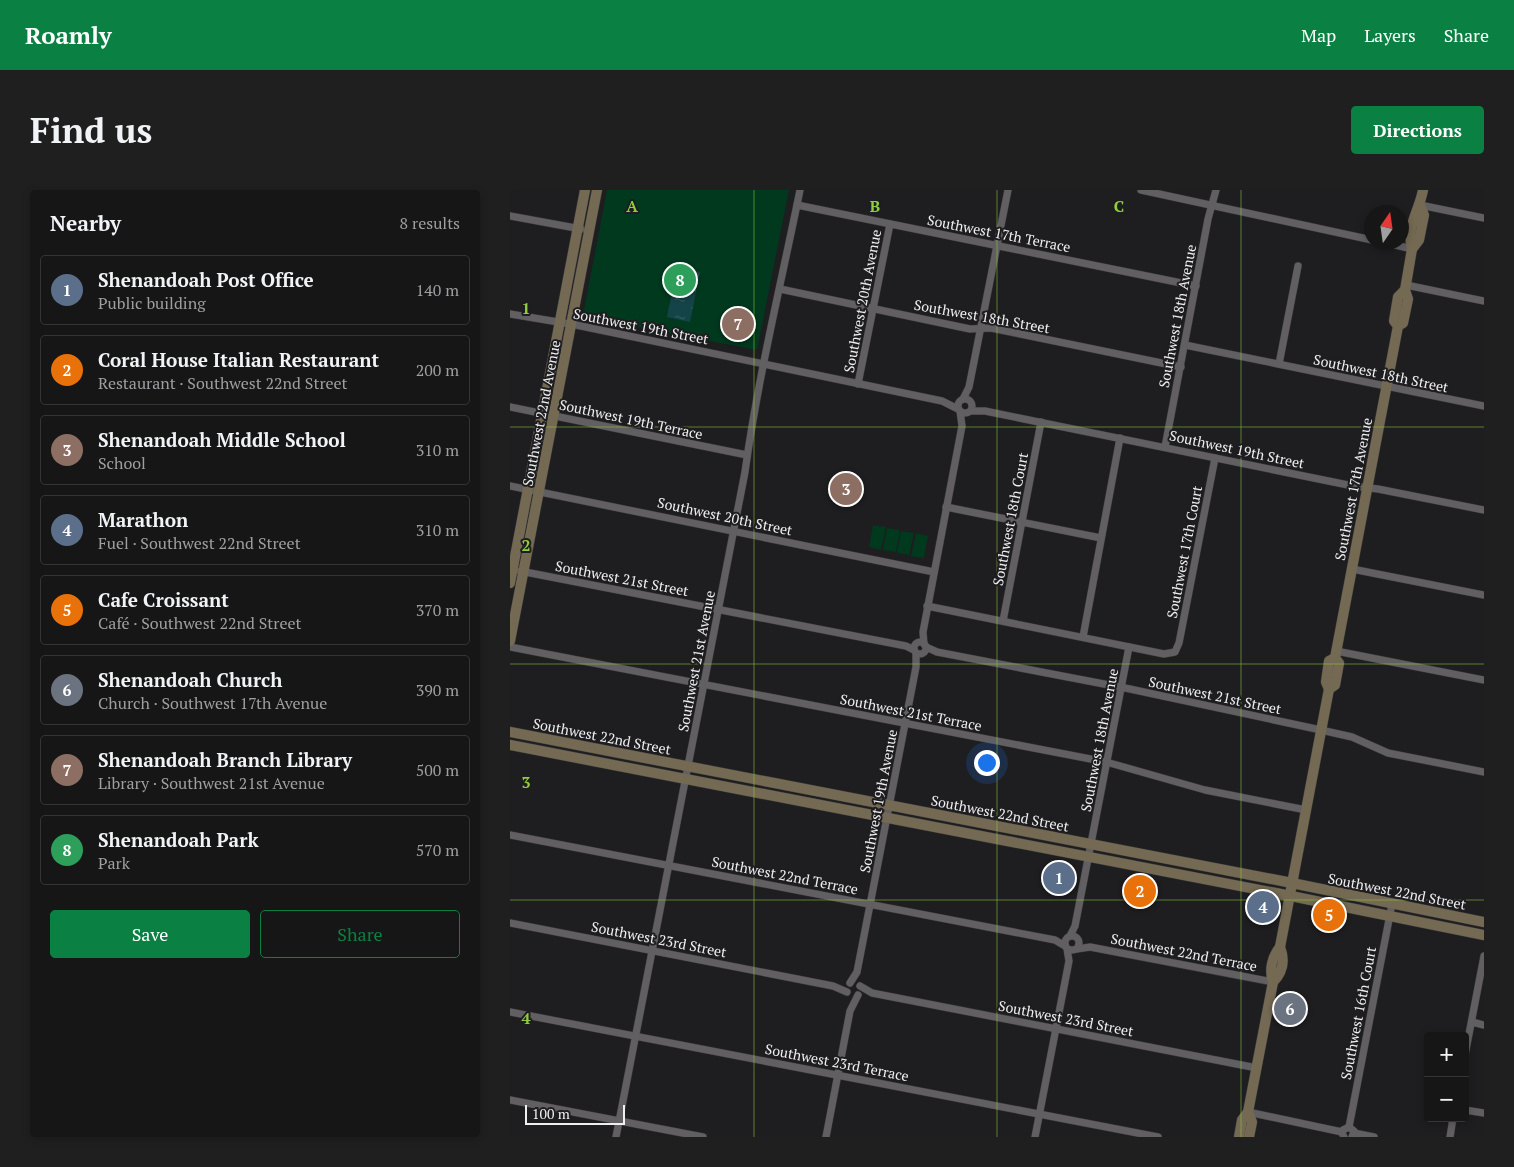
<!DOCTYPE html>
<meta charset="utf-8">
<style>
:root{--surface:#161617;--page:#1f1f20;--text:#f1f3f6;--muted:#9e9fa1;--line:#353536;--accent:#0b8043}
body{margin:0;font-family:"PT Serif",serif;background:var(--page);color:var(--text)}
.controls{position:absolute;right:15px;bottom:15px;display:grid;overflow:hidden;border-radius:5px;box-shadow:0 2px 8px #0003}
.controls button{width:45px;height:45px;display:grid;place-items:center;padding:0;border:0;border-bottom:1px solid var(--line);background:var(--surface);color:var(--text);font:25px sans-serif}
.compass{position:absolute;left:854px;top:15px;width:45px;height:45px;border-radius:50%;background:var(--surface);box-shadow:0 2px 8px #0003;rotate:13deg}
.scale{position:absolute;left:15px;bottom:12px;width:100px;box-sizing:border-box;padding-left:5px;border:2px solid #efeef0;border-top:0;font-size:14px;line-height:18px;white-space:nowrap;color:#efeef0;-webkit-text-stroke:4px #1e1d1f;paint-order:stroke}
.you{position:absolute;left:476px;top:572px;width:18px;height:18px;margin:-12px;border:4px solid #fff;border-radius:50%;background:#1a73e8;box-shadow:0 0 0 8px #1a73e833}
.badge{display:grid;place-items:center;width:32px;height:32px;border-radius:50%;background:var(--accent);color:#fff;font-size:16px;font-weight:700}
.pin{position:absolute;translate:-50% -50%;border:2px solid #fff;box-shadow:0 1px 5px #0006}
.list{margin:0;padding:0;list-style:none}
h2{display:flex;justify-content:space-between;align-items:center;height:65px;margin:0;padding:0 20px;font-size:21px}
h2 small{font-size:16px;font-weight:400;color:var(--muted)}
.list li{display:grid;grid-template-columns:32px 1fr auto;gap:15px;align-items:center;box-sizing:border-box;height:70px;margin:0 10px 10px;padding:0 10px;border:1px solid var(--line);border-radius:5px}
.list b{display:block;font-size:19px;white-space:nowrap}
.list p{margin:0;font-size:16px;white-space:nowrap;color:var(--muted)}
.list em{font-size:16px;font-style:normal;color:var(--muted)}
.actions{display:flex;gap:10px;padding:15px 20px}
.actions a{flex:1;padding:11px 0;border:1px solid var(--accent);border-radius:5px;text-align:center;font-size:18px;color:var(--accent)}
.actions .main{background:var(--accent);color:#fff}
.map{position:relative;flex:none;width:974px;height:947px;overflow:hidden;border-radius:5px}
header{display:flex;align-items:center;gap:30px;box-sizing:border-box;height:70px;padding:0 25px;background:var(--accent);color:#fff}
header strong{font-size:24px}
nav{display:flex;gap:28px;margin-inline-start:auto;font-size:18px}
.intro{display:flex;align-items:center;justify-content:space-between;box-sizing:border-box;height:120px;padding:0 30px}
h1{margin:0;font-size:35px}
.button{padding:12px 22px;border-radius:5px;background:var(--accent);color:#fff;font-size:18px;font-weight:700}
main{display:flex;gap:30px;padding:0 30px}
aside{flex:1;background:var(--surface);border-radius:5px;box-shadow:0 2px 8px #0003}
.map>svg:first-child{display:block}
.green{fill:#00391e}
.water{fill:url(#water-ripples)}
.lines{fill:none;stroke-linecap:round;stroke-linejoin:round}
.street-casing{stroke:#3b3a3c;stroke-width:8}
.secondary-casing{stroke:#3b3a3c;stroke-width:11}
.street{stroke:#615f62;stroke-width:7}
.secondary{stroke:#746952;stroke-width:10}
.grid{fill:none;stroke:#91cd40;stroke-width:1;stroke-opacity:0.55}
.labels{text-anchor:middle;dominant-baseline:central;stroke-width:4;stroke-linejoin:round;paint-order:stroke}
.street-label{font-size:14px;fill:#efeef0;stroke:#1e1d1f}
.grid-label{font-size:16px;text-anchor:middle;font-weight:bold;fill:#91cd40;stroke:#1e1d1f;stroke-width:4;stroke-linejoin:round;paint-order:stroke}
</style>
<header>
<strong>Roamly</strong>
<nav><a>Map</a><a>Layers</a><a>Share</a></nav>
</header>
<div class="intro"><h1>Find us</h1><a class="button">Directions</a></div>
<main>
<aside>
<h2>Nearby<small>8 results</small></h2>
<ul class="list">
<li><span class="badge" style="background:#5c6f8a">1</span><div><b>Shenandoah Post Office</b><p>Public building</p></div><em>140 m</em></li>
<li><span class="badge" style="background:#e8710a">2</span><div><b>Coral House Italian Restaurant</b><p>Restaurant · Southwest 22nd Street</p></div><em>200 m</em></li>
<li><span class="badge" style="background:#8d6e63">3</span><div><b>Shenandoah Middle School</b><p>School</p></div><em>310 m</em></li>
<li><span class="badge" style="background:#5c6f8a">4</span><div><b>Marathon</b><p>Fuel · Southwest 22nd Street</p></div><em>310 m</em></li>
<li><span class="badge" style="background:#e8710a">5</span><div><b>Cafe Croissant</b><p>Café · Southwest 22nd Street</p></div><em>370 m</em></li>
<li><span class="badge" style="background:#6b7280">6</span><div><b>Shenandoah Church</b><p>Church · Southwest 17th Avenue</p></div><em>390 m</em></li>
<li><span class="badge" style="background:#8d6e63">7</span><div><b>Shenandoah Branch Library</b><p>Library · Southwest 21st Avenue</p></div><em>500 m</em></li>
<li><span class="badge" style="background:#2e9e5b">8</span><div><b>Shenandoah Park</b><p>Park</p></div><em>570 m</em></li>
</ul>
<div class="actions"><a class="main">Save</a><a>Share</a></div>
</aside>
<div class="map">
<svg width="974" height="947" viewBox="0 0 974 947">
<defs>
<pattern id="water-ripples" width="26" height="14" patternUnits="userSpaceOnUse" patternTransform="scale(1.25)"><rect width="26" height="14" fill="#144448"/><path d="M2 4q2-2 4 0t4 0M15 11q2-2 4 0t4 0" fill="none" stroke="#365f63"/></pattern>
</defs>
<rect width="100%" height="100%" fill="#1e1d1f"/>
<!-- green -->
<g class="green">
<path d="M97,0H279L247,160L75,127L74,120Z"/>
<path d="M363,335L376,337L371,360L359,357Z"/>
<path d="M377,338L390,340L386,362L373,360Z"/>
<path d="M391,341L404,343L399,365L387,363Z"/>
<path d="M406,343L418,346L414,368L401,366Z"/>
</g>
<!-- water -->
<path class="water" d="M166,77L190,82L180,132L157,127L166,83L165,82Z"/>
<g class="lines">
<!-- street casing -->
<g class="street-casing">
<g id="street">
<path d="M631,0L862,50"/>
<path d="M287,15L686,96"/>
<path d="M910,15L974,28"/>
<path d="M0,26L71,39"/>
<path d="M873,52L902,59"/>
<path d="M896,95L974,111"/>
<path d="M270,99L460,139L481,138L671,177"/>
<path d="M0,124L66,135L432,211L448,219"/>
<path d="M675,155L974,216"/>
<path d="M769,174L788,76"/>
<path d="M348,194L380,34"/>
<circle cx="455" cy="216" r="7"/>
<path d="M453,209L459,197L498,0"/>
<path d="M0,217L237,265"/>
<path d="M461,221H475L843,296L868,299L974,320"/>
<path d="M655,257L698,29L706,0"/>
<path d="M0,296L424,382"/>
<path d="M436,317L591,348"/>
<path d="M842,379L974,405"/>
<path d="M10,381L396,456L404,460"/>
<path d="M417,416L654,464L665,462L669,453L705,268"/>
<path d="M493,431L531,232"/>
<path d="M573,447L610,248"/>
<circle cx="410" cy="458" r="6"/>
<path d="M414,454L413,442L452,236L450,221"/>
<path d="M0,457L596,572L695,600L796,620"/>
<path d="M416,457L427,462L620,499L811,540L842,547L878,563L974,582"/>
<path d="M826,461L974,490"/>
<path d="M0,645L545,750L555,756"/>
<path d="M0,733L323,796L337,802"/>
<circle cx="562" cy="753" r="7"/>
<path d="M560,746L565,736L619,457"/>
<path d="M567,759L580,757L763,792"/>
<path d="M340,793L347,782L406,477V463"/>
<path d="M350,796L362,803L747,878"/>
<path d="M0,822L648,947"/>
<path d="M962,832L974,835"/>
<path d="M955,865L974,766"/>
<path d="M0,910L193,947"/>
<path d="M955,920L974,923"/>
<path d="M738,922L832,942"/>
<path d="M839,937L882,714"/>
<path d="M844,943L864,947"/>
<path d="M106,947L235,282C248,187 271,94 290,0"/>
<path d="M316,947L340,821L348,805"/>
<path d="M525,947L559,771L557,759"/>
<path d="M834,947L832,943L833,940L839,937L844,941L842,947"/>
<path d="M940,947L943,928"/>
</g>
</g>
<!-- secondary casing -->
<g class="secondary-casing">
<g id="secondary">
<path d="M902,59C896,36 909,22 913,0"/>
<path d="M888,136L884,131L888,107L895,100"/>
<path d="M0,393L75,0"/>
<path d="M0,451L87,0"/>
<path d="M819,499L825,495L829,473L825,468L888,136L893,133L898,109L895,100L902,59L909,50L914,25L910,15"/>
<path d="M0,542L772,691L974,732"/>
<path d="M0,555L766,703L974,745"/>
<path d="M763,792C773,782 775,770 770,757"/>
<path d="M738,922L742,932L739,947"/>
<path d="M729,947L732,930L738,922L763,792C759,780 762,767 770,757L819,499L816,492L819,471L825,468"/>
</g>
</g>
<!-- street -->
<use href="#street" class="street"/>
<!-- secondary -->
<use href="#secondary" class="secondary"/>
</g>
<!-- grid -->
<path class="grid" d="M244,0V947M487,0V947M731,0V947M0,237H974M0,474H974M0,710H974"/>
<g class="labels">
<!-- street labels -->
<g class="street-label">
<text transform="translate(489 43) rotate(11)">Southwest 17th Terrace</text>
<text transform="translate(352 111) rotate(-79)">Southwest 20th Avenue</text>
<text transform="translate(472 126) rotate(10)">Southwest 18th Street</text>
<text transform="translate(667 126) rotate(-79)">Southwest 18th Avenue</text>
<text transform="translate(131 136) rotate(11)">Southwest 19th Street</text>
<text transform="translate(871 183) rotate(12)">Southwest 18th Street</text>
<text transform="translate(31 223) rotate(-79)">Southwest 22nd Avenue</text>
<text transform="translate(121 229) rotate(12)">Southwest 19th Terrace</text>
<text transform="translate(727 259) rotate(12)">Southwest 19th Street</text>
<text transform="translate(843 299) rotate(-79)">Southwest 17th Avenue</text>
<text transform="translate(215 326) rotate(12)">Southwest 20th Street</text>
<text transform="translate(500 329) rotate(-79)">Southwest 18th Court</text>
<text transform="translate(674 362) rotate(-79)">Southwest 17th Court</text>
<text transform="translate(112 388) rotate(11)">Southwest 21st Street</text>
<text transform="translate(186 471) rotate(-79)">Southwest 21st Avenue</text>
<text transform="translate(705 505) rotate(12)">Southwest 21st Street</text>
<text transform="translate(401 522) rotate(11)">Southwest 21st Terrace</text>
<text transform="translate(92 546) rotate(11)">Southwest 22nd Street</text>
<text transform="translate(589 550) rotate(-79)">Southwest 18th Avenue</text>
<text transform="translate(368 611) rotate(-79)">Southwest 19th Avenue</text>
<text transform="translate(490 623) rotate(11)">Southwest 22nd Street</text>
<text transform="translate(275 685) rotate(11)">Southwest 22nd Terrace</text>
<text transform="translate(887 701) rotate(11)">Southwest 22nd Street</text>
<text transform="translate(149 749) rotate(11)">Southwest 23rd Street</text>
<text transform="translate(674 762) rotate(11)">Southwest 22nd Terrace</text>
<text transform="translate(848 823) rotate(-79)">Southwest 16th Court</text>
<text transform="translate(556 828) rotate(11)">Southwest 23rd Street</text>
<text transform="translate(327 872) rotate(11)">Southwest 23rd Terrace</text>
</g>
</g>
<g class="grid-label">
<text x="122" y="22">A</text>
<text x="365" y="22">B</text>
<text x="609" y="22">C</text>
<text x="16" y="124">1</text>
<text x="16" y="361">2</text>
<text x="16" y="598">3</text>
<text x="16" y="834">4</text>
</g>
</svg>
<div class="controls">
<button>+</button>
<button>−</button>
</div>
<svg class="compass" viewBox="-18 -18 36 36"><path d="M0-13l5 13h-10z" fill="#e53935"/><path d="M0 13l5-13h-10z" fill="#9e9fa1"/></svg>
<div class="scale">100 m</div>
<div class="you"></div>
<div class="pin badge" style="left:549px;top:688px;background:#5c6f8a">1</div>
<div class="pin badge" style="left:630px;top:701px;background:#e8710a">2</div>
<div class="pin badge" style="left:336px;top:299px;background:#8d6e63">3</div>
<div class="pin badge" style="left:753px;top:717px;background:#5c6f8a">4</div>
<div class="pin badge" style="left:819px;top:725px;background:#e8710a">5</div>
<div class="pin badge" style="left:780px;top:819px;background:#6b7280">6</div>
<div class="pin badge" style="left:228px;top:134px;background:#8d6e63">7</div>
<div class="pin badge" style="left:170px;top:90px;background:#2e9e5b">8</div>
</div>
</main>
